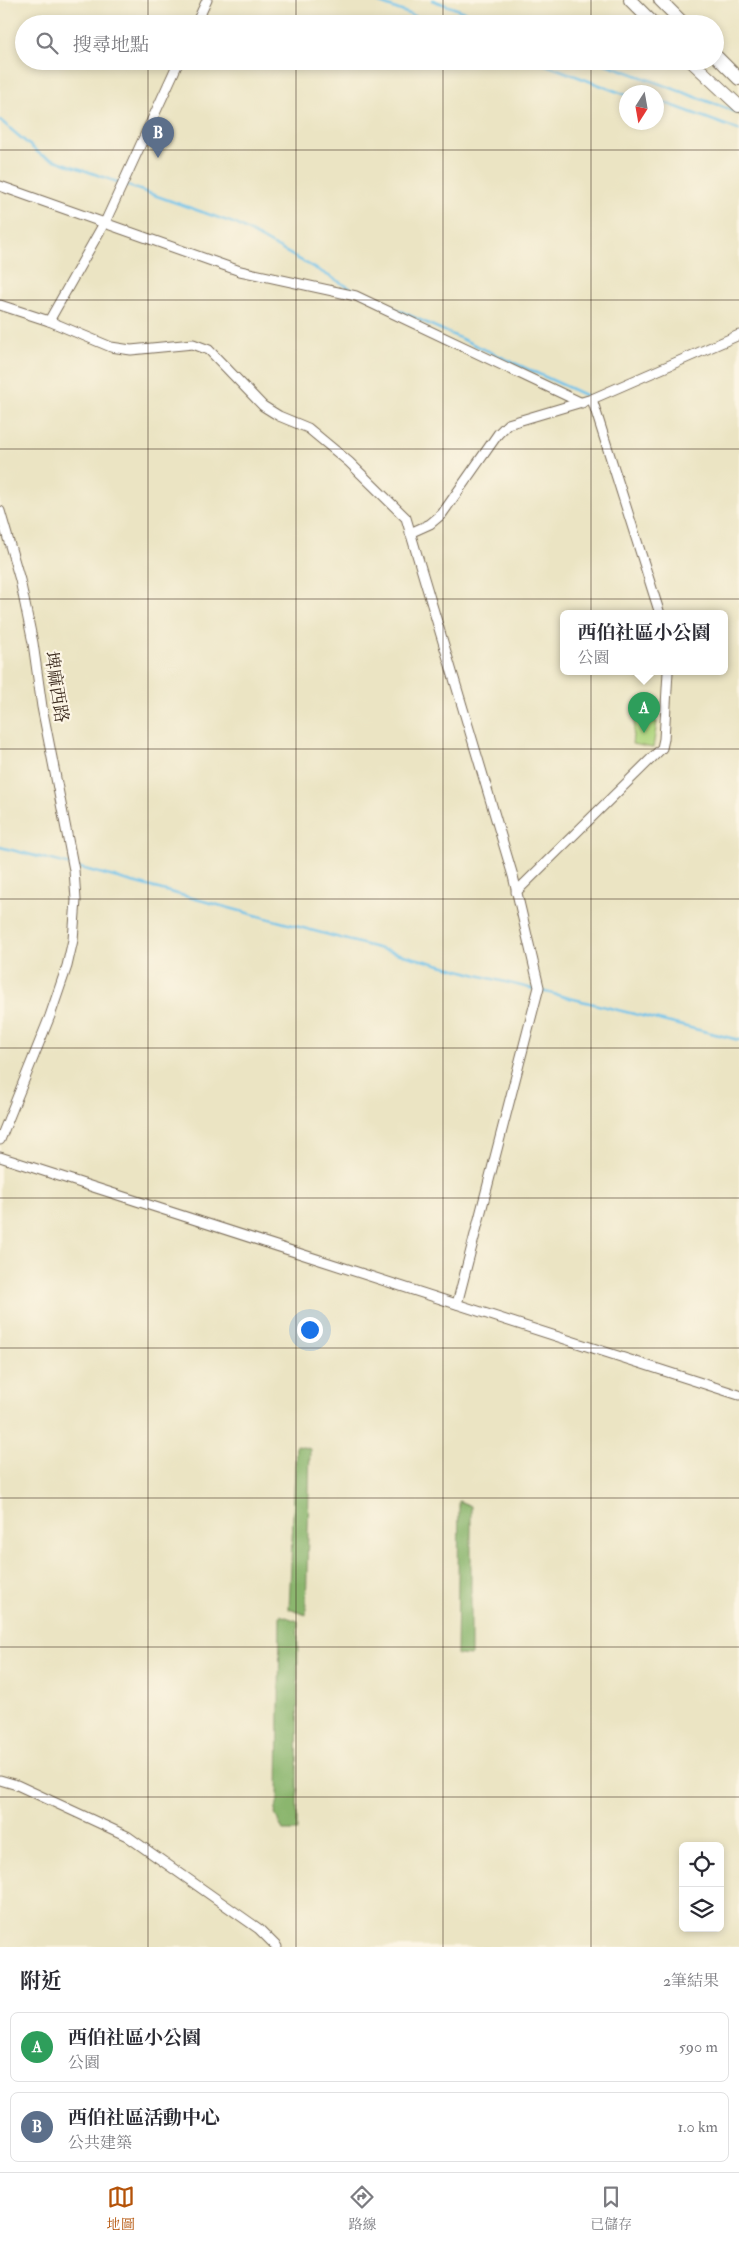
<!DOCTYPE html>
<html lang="zh-TW">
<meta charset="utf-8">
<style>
:root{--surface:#fff;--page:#f7f7f7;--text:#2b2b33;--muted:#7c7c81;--line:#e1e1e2;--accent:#b45309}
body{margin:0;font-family:"IM FELL Double Pica","Noto Serif TC",serif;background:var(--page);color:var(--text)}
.controls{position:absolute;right:15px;bottom:15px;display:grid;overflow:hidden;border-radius:8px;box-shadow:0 2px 8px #0003}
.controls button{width:45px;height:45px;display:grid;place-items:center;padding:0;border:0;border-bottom:1px solid var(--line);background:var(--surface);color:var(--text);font:25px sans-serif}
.compass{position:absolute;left:619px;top:85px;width:45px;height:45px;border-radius:50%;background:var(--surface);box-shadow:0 2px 8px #0003;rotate:191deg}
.you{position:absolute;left:309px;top:1329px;width:18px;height:18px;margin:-12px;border:4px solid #fff;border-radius:50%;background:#1a73e8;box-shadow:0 0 0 8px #1a73e833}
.badge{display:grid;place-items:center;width:32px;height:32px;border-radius:50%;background:var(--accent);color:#fff;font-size:16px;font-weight:700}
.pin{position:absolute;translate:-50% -41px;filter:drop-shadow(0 1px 2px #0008)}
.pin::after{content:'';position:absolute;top:26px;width:18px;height:15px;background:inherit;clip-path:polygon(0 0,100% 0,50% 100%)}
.popup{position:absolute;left:560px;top:610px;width:168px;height:65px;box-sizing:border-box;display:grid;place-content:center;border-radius:8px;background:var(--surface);filter:drop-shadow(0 1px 4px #0005);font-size:16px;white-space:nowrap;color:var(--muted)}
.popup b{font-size:19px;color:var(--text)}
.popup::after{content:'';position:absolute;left:50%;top:100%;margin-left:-10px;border:10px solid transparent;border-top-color:var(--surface)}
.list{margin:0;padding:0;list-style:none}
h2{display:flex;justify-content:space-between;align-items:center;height:65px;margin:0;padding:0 20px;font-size:21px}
h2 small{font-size:16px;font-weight:400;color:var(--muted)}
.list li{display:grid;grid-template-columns:32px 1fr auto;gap:15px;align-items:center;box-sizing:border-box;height:70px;margin:0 10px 10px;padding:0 10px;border:1px solid var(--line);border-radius:8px}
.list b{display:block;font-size:19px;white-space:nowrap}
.list p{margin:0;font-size:16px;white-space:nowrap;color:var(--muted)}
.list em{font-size:16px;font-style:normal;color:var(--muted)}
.icon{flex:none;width:28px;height:28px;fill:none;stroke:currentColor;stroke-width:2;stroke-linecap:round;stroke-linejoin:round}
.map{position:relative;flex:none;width:739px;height:1947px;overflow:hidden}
.search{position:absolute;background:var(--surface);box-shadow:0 2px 8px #0003;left:15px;right:15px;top:15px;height:55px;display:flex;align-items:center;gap:12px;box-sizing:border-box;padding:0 18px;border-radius:28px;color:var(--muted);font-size:19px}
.sheet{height:225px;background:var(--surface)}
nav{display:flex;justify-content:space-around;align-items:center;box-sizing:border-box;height:70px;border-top:1px solid var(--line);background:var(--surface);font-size:14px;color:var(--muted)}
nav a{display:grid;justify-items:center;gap:2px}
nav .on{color:var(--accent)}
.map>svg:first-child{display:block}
.green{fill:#afd57f;stroke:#75804e}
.forest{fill:#8bb66e;stroke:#637046}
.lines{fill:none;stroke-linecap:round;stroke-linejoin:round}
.stream{stroke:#6fc2eb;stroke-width:2.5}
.minor-casing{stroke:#796b58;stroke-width:11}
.highway-casing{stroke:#796b58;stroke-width:14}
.minor{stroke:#fff;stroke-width:9}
.highway{stroke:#fff;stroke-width:12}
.grid{fill:none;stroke:#3b2a1e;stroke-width:1;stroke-opacity:0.55}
.labels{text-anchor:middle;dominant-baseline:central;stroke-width:4.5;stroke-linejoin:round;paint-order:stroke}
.street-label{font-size:18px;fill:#3b2a1e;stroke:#fcf5e5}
</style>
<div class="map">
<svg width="739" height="1947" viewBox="0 0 739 1947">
<rect width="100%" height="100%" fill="#fcf5e5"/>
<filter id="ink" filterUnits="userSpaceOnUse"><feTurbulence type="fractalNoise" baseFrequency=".02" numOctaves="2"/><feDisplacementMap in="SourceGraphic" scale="10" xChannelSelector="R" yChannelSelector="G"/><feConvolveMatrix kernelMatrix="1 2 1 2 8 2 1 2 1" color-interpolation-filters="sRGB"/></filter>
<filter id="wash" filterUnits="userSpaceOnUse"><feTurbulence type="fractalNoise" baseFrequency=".0096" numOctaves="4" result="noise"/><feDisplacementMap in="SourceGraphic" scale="20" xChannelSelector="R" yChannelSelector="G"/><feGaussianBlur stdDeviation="1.12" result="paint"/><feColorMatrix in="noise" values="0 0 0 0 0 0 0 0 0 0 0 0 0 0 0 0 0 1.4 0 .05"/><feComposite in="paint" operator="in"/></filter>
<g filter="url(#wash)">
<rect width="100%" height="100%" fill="#ebe4c3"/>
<!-- green -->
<path class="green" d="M635,719L657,722L653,748L632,744Z"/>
<!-- forest -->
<g class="forest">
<path d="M296,1445L310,1449L306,1615L289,1609Z"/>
<path d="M459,1501L471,1506V1656L457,1655Z"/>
<path d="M280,1615L298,1621L297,1831H283L275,1814L278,1799Z"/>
</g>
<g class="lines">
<!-- stream -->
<g class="stream">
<path d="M372,0L436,24"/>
<path d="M432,0L498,24"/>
<path d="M536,61L626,95"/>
<path d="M598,61L739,113"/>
<path d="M656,103L668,104L739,130"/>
<path d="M0,120L41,155L236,224L352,289L585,395"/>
<path d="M0,847L71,865"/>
<path d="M77,867L485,977L739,1040"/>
</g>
</g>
</g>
<g filter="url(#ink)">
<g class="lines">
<!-- minor casing -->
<g class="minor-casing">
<g id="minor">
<path d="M196,24L207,0"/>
<path d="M0,186L240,271L356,296L582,403"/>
<path d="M0,305L49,321L111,347L131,350L193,344L209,350L263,406L279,416L308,428L349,462L406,518L513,876L539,987L457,1304"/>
<path d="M49,321L107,218L179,61"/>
<path d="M592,399L660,614"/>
<path d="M0,511L20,580L33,643L42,707L74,870L76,900L73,940L67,966L50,1016L0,1140"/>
<path d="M410,533L430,524L442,514L498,434L508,424L592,399L739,335"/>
<path d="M516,892L662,748L664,739L668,672"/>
<path d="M0,1157L739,1395"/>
<path d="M0,1780L17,1785L127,1836L259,1929L277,1947"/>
</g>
</g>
<!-- highway casing -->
<g class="highway-casing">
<g id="highway">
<path d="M630,0L654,24"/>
<path d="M660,0L684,24"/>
<path d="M715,55L739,79"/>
<path d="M691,61L739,106"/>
</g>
</g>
<!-- minor -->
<use href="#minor" class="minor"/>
<!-- highway -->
<use href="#highway" class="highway"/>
</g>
</g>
<!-- grid -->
<path class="grid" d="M148,0V24M296,0V24M443,0V24M591,0V24M148,61V1947M296,61V1947M443,61V1947M591,61V1947M0,150H739M0,300H739M0,449H739M0,599H739M0,749H739M0,899H739M0,1048H739M0,1198H739M0,1348H739M0,1498H739M0,1647H739M0,1797H739"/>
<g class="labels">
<!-- street labels -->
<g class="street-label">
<text transform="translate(56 687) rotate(81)">埤麻西路</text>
</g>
</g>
</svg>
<div class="controls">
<button><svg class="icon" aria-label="locate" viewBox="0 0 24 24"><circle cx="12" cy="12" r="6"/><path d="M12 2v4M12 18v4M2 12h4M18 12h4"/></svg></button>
<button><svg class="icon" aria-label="layers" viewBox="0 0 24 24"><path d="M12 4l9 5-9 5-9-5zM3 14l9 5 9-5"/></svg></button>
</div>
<svg class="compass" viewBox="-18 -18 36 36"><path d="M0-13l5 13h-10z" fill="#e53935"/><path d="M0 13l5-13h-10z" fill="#7c7c81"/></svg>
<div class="you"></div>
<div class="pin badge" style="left:644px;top:733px;background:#2e9e5b">A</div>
<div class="popup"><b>西伯社區小公園</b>公園</div>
<div class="pin badge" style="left:158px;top:158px;background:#5c6f8a">B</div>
<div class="search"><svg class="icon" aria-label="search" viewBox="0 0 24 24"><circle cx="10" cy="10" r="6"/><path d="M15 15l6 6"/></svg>搜尋地點</div>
</div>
<section class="sheet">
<h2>附近<small>2筆結果</small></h2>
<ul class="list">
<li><span class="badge" style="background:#2e9e5b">A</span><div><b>西伯社區小公園</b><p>公園</p></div><em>590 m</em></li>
<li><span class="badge" style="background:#5c6f8a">B</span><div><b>西伯社區活動中心</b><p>公共建築</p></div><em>1.0 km</em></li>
</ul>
</section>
<nav>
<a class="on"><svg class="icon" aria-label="map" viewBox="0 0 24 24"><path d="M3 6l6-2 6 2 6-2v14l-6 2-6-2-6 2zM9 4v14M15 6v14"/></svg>地圖</a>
<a><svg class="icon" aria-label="directions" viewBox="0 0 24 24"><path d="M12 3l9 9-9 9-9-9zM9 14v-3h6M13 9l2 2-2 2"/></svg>路線</a>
<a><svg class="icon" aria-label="saved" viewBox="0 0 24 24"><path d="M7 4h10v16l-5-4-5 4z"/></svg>已儲存</a>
</nav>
